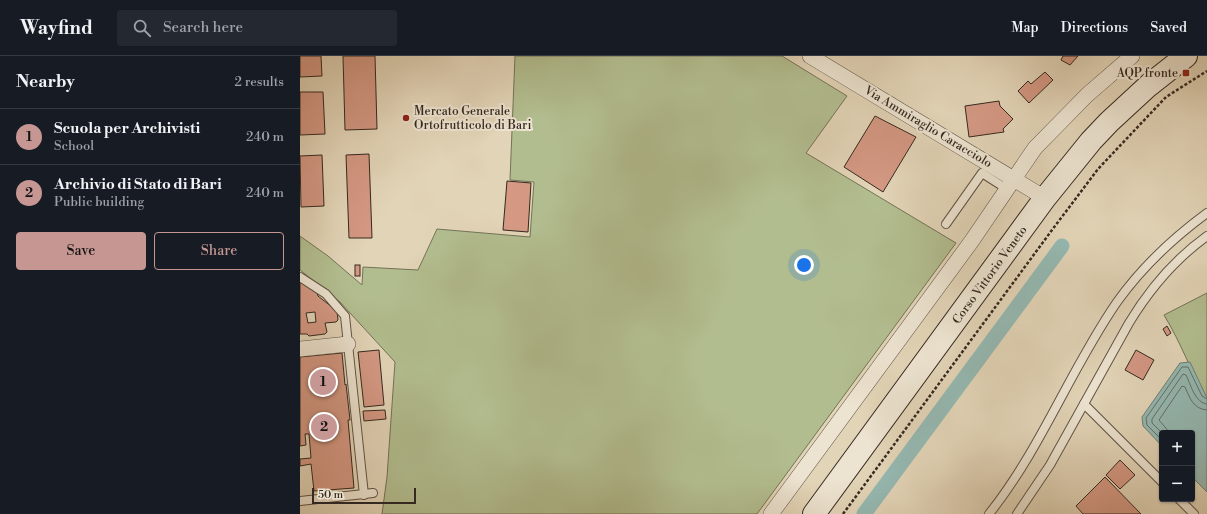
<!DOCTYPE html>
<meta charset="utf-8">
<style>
:root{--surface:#171b24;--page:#242831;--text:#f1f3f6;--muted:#9ea1a6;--line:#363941;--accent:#c59692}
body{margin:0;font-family:"Libre Bodoni",serif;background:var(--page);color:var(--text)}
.controls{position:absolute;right:12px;bottom:12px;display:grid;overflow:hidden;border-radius:4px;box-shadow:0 1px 3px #0004}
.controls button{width:36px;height:36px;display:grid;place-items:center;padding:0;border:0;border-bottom:1px solid var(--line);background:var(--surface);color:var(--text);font:20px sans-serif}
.scale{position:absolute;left:12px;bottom:10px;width:104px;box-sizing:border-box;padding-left:4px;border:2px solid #352920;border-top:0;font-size:11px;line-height:14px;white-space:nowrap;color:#352920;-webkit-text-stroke:3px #ece3d0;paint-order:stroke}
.you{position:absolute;left:504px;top:209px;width:14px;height:14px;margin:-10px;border:3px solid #fff;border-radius:50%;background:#1a73e8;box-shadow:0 0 0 6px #1a73e833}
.badge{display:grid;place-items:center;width:26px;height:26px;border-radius:50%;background:var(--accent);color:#111;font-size:13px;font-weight:700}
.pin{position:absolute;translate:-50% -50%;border:2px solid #fff;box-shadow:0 1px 4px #0006}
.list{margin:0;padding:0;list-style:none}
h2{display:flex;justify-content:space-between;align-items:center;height:52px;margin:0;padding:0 16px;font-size:17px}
h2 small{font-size:13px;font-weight:400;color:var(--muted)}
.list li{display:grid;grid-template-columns:26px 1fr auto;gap:12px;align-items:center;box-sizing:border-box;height:56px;padding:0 16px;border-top:1px solid var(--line)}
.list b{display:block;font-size:15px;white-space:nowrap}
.list p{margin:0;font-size:13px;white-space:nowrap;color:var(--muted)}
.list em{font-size:13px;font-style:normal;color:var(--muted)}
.actions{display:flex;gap:8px;padding:12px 16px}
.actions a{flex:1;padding:9px 0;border:1px solid var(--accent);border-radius:4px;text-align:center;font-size:14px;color:var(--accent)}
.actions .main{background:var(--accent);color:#111}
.icon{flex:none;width:22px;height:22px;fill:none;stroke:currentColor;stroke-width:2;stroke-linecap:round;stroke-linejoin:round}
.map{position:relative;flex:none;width:907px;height:458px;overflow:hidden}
header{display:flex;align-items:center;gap:24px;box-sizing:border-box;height:56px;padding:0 20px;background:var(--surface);border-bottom:1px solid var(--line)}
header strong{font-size:19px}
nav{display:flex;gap:22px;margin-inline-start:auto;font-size:14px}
.search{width:280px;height:36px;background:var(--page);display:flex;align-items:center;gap:10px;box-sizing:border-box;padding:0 14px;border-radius:4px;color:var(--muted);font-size:15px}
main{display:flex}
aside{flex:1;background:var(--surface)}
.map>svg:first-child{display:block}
.green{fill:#b2bd8f;stroke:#747358}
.water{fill:#95b8b1;stroke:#6f7f77}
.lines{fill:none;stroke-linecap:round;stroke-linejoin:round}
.shore{stroke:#657068;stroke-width:1}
.canal{stroke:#95b8b1;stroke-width:15}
.building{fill:#d49883;stroke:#352920;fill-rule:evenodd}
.lane-casing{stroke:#605446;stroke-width:10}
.street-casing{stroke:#605446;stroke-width:16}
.secondary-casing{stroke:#352920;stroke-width:24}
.path{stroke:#352920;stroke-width:2.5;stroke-dasharray:3 2;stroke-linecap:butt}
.lane{stroke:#ece3d0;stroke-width:8}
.street{stroke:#ece3d0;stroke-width:15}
.secondary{stroke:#ece3d0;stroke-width:22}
.poi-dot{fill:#8f2418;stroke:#ece3d0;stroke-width:1.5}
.labels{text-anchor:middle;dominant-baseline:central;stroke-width:4;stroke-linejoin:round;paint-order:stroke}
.poi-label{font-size:12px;fill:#352920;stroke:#ece3d0;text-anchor:end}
.street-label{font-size:12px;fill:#352920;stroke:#ece3d0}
</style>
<header>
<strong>Wayfind</strong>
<div class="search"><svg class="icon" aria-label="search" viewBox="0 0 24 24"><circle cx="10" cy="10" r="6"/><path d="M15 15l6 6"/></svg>Search here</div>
<nav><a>Map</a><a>Directions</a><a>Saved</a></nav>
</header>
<main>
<aside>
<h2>Nearby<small>2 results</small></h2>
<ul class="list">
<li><span class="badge">1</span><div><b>Scuola per Archivisti</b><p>School</p></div><em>240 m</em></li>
<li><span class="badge">2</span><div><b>Archivio di Stato di Bari</b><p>Public building</p></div><em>240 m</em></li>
</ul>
<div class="actions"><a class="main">Save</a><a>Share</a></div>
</aside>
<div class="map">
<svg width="907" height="458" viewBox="0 0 907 458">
<rect width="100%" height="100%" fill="#e2d4b7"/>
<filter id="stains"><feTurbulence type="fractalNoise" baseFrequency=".005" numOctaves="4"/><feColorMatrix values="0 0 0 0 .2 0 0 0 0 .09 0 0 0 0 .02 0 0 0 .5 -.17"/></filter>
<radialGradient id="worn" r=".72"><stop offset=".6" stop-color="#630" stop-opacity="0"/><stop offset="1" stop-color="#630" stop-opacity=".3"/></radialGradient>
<!-- green -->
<g class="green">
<path d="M215,0H482L547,40L506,97L656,187L457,458H82L87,421L95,306L40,246L0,214V180L28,200L62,229L63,211L118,214L137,173L230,181L234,126L210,124Z"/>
<path d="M907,237V346C892,317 881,287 864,259Z"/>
</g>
<!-- water -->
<path class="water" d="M890,306L907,342V436L892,421V377H862V390L843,370L842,361L880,307Z"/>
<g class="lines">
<!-- shore -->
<g class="shore">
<path d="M862,377L852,367V363L883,318L886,319C891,329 895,347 907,348"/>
<path d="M870,377L859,364L882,330L885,331C890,342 893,353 907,354"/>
<path d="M862,384L847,369L846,362L882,311H888L902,340L907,343"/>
</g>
<!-- canal -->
<path class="canal" d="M564,458L762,190"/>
</g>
<!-- building -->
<g class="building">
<path d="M0,0H21L22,20L0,21Z"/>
<path d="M43,0H75L77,73L45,74Z"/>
<path d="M763,0H778L770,9L761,4Z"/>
<path d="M745,16L753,24L729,47L718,35L728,25L731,28Z"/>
<path d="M0,36H23L25,78L0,79Z"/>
<path d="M699,45L700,50L713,63L703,73L704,76L669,81L665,50Z"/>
<path d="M575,60L616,81L583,136L544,111Z"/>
<path d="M69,98L72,182H49L46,99Z"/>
<path d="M22,99L24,150L1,151L0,100Z"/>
<path d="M207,125L231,127L228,176L203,174Z"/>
<rect x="55" y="209" width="5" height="11"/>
<path d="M0,226L17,237L18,240L37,255L38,264L36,266L25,267L27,276L25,278L9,280L7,278H0ZM15,256L16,266L8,267L6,257Z"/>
<path d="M867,270L871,277L867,280L863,273Z"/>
<path d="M79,294L84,349L64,351L58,296Z"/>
<path d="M836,294L854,304L843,324L825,314Z"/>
<path d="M42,297L45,329L46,328L50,364H48L54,432L14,435L11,408L0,410V403L11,402L9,378H5L6,389L0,390V301Z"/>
<path d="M85,354L86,363L64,365L63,355Z"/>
<path d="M820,404L835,419L820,433L806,419Z"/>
<path d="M805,421L841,458H783L776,450Z"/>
</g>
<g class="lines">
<!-- lane casing -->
<g class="lane-casing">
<g id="lane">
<path d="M646,168L682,117L707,133"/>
<path d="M0,221L26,238L45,260L64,439"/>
<path d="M784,348L862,426"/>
<path d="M879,443L894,458"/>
<path d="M0,445L73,437"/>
<path d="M689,458C741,393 770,314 817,246C842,211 873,182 907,157"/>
<path d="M717,458L750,409L829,267C849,234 875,203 907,180"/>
</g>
</g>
<!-- street casing -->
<g class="street-casing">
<g id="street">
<path d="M510,0L745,142"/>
<path d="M0,293L48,288"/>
<path d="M471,458L671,186L735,92L787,39L832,0"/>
</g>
</g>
<!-- secondary casing -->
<g class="secondary-casing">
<path id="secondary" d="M514,458L745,142L791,85L809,66L848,30L886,0"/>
</g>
<!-- path -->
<path class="path" d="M543,458L752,174L798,113L866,41L907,15"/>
<!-- lane -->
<use href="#lane" class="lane"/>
<!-- street -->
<use href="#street" class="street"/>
<!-- secondary -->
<use href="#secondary" class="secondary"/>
</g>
<!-- markers -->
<g class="poi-dot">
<rect x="882" y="13" width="8" height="8" rx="2"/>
<circle cx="106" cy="62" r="4"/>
</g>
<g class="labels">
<!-- poi labels -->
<g class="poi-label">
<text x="878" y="17">AQP fronte</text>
<text x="114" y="55" text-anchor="start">Mercato Generale<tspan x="114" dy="14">Ortofrutticolo di Bari</tspan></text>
</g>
<!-- street labels -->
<g class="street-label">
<text transform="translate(628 71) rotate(31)">Via Ammiraglio Caracciolo</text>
<text transform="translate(690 219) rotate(-54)">Corso Vittorio Veneto</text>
</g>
</g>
<rect width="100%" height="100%" filter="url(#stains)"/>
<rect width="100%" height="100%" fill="url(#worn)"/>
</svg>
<div class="controls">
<button>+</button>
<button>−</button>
</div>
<div class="scale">50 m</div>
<div class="you"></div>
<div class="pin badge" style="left:23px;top:326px">1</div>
<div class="pin badge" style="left:24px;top:371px">2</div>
</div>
</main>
